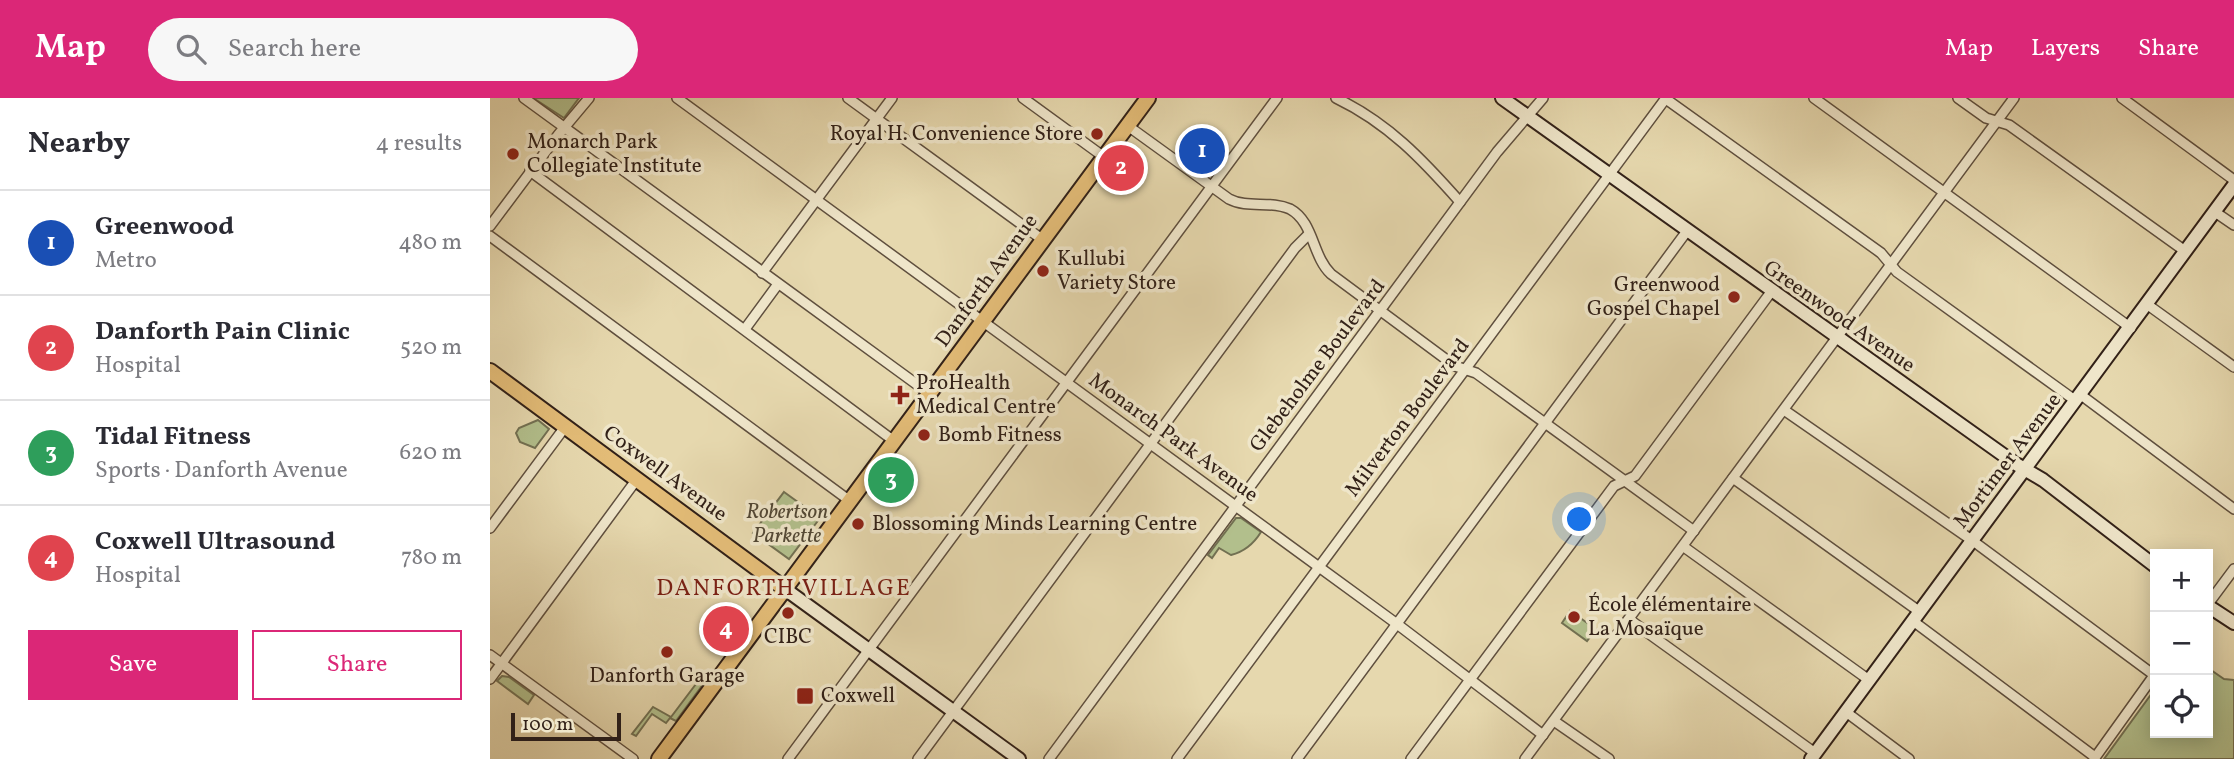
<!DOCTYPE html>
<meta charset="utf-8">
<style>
:root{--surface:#fff;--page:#f7f7f7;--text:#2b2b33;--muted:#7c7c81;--line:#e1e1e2;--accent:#db2777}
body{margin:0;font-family:Vollkorn,serif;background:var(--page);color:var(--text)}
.controls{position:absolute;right:21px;bottom:21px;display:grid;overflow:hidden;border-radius:0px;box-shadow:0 4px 18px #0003}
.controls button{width:63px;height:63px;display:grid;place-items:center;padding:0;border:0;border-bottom:2px solid var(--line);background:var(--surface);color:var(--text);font:35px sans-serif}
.scale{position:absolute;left:21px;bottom:18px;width:110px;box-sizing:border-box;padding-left:7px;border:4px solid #322118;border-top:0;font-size:19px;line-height:24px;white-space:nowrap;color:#322118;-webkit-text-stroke:5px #efe6ca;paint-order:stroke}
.you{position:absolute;left:1090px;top:422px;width:24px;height:24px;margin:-18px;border:5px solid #fff;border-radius:50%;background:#1a73e8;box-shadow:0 0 0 10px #1a73e833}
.badge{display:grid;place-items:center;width:46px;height:46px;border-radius:50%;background:var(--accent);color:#fff;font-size:23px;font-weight:700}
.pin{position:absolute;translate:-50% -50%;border:4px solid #fff;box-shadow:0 2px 7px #0006}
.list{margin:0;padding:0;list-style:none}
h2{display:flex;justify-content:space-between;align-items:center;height:91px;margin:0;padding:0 28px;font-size:30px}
h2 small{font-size:23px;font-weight:400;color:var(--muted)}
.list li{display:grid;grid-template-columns:46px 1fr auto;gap:21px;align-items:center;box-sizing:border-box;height:105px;padding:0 28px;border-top:2px solid var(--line)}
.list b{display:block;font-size:26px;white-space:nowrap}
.list p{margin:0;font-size:23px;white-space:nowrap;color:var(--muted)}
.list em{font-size:23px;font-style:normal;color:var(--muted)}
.actions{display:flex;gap:14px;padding:21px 28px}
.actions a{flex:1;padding:16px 0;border:2px solid var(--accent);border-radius:0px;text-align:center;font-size:24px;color:var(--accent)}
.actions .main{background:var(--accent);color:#fff}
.icon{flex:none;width:38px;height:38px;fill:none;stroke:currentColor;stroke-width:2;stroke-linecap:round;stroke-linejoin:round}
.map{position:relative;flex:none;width:1744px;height:661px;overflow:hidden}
header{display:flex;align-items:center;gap:42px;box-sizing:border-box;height:98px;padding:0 35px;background:var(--accent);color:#fff}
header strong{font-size:33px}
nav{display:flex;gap:38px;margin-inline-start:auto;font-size:24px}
.search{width:490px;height:63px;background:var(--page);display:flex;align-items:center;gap:18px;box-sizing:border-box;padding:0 24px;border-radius:38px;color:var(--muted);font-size:26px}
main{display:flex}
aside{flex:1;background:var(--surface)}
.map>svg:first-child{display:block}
.green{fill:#b2bf8c;stroke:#727052;stroke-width:2}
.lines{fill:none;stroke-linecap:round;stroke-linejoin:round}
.street-casing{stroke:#5f4f3e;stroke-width:12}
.secondary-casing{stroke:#322118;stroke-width:16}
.primary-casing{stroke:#322118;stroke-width:18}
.street{stroke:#efe6ca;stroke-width:9}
.secondary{stroke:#efe6ca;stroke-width:12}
.primary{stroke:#e3bc77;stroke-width:14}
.poi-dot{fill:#8f2418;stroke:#efe6ca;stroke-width:2.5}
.labels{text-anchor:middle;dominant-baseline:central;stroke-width:7;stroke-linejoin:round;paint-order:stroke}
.poi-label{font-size:21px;fill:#322118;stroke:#efe6ca;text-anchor:start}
.street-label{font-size:21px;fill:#322118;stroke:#efe6ca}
.park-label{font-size:21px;font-style:italic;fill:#524835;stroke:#efe6ca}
.neighbourhood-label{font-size:23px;letter-spacing:2px;fill:#7a1f14;stroke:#efe6ca}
</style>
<header>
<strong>Map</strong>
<div class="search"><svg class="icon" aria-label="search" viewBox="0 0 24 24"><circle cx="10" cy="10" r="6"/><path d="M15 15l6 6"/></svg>Search here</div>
<nav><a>Map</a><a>Layers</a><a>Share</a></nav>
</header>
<main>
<aside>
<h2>Nearby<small>4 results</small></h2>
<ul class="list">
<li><span class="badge" style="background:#1a4fb4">1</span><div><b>Greenwood</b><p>Metro</p></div><em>480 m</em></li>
<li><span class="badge" style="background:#e0444e">2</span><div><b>Danforth Pain Clinic</b><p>Hospital</p></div><em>520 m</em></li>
<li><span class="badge" style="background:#2e9e5b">3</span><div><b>Tidal Fitness</b><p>Sports · Danforth Avenue</p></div><em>620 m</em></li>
<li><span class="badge" style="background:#e0444e">4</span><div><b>Coxwell Ultrasound</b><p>Hospital</p></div><em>780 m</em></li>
</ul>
<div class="actions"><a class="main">Save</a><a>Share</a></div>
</aside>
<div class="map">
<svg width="1744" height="661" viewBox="0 0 1744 661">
<rect width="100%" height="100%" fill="#e6d8ae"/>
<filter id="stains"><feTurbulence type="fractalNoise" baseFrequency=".00286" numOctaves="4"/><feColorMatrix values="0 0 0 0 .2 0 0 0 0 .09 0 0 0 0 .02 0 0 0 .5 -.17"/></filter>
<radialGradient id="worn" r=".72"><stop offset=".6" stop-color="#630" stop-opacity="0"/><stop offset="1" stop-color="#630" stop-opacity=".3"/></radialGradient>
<!-- green -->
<g class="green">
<path d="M43,0H89L74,20Z"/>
<path d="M48,322L59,331L45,350L30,344L26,335L29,330Z"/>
<path d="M294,394L330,420L299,461L263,435Z"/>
<path d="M746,420H751L771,434C763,447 753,454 741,457L729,450L722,460L718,457Z"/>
<path d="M1080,513L1106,531L1097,543L1072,525Z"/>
<path d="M1718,570L1734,581L1744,582V661H1614L1665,591V635H1718Z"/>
<path d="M12,578L19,579L44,597L38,606L7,583Z"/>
<path d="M209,582L214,585L186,623L180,620L176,625L162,616L146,638L142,636L163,609L181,619Z"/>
</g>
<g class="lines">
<!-- street casing -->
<g class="street-casing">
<g id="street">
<path d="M34,0L440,296"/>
<path d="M187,0L907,526L1053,637"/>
<path d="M358,0L553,142"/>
<path d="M533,0L614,59"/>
<path d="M846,0C898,25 932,61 970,104"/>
<path d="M1324,0L1641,230"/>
<path d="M1468,0L1496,20L1519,27L1695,153"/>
<path d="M1632,0L1744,82"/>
<path d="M1176,1L1391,155L1407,174L1586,303"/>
<path d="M638,28L739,101C758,111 780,102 800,111C824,124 822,158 841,176L965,268L986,275L1204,433"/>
<path d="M40,73L404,343"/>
<path d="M1725,114L1744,127"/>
<path d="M0,128L68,37L99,0"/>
<path d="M0,138L360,403"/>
<path d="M272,175L402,0"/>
<path d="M1658,207L1744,269"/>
<path d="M255,231L288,186"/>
<path d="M1591,297L1744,411"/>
<path d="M1294,312L1483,443L1664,577"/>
<path d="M1243,380L1430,514"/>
<path d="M0,430L75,329"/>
<path d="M1194,449L1379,582"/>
<path d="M1718,506L1744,471"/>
<path d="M1140,522L1325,655"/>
<path d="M1423,523L1605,659"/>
<path d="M0,557L143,661"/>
<path d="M0,581L147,381"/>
<path d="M1356,614L1419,661"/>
<path d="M1064,623L1119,661"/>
<path d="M298,661L787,0"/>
<path d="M428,661L805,150L819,136"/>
<path d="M559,661L1007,54L1053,0"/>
<path d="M687,661L1176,0"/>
<path d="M807,661L1197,133"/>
<path d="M921,661L1124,388L1145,378L1281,194"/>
<path d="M1035,661L1524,0"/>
<path d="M1604,661L1665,576"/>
</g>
</g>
<!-- secondary casing -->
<g class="secondary-casing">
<g id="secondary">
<path d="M1012,0L1526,366L1553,382L1665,468"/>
<path d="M295,491L529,661"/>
<path d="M1718,508L1744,525"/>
<path d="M1321,661L1744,87"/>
</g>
</g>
<!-- primary casing -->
<g class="primary-casing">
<g id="primary">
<path d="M0,273L295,491"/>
<path d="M169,661L658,0"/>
</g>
</g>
<!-- street -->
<use href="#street" class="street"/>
<!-- secondary -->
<use href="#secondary" class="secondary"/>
<!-- primary -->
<use href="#primary" class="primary"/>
</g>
<!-- markers -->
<g class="poi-dot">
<circle cx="607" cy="36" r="7"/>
<circle cx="23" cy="56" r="7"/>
<circle cx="553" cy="173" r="7"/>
<circle cx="1244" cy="199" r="7"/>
<path d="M406.5 286.5h7v7h7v7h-7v7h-7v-7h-7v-7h7z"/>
<circle cx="434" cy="337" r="7"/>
<circle cx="368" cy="426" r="7"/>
<circle cx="298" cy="515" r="7"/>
<circle cx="1084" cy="519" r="7"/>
<circle cx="177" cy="554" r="7"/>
<rect x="306" y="589" width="18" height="18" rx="3.5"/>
</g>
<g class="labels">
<!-- poi labels -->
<g class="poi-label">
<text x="593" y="36" text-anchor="end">Royal H. Convenience Store</text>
<text x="37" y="44">Monarch Park<tspan x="37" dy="24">Collegiate Institute</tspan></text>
<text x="567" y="161">Kullubi<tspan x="567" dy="24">Variety Store</tspan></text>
<text x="1230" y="187" text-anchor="end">Greenwood<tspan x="1230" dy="24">Gospel Chapel</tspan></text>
<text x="426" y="285">ProHealth<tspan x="426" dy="24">Medical Centre</tspan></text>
<text x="448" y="337">Bomb Fitness</text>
<text x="382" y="426">Blossoming Minds Learning Centre</text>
<text x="1098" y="507">École élémentaire<tspan x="1098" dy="24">La Mosaïque</tspan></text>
<text x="298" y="539" text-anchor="middle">CIBC</text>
<text x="177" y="578" text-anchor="middle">Danforth Garage</text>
<text x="331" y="598">Coxwell</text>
</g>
<!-- street labels -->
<g class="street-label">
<text transform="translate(497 183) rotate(-54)">Danforth Avenue</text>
<text transform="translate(1349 219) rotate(35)">Greenwood Avenue</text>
<text transform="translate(828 268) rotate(-53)">Glebeholme Boulevard</text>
<text transform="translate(918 320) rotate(-53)">Milverton Boulevard</text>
<text transform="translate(683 340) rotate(36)">Monarch Park Avenue</text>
<text transform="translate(1518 363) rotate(-53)">Mortimer Avenue</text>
<text transform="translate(175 376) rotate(36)">Coxwell Avenue</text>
</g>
<!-- park labels -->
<g class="park-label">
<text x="297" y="414">Robertson<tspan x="297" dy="24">Parkette</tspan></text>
</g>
<!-- neighbourhood labels -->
<g class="neighbourhood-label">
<text x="294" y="491">DANFORTH VILLAGE</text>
</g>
</g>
<rect width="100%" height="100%" filter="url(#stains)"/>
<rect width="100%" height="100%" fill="url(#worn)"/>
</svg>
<div class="controls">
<button>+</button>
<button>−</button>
<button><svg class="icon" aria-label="locate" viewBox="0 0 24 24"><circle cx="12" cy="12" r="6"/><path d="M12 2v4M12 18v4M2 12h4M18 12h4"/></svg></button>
</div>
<div class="scale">100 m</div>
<div class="you"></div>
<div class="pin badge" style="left:712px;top:53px;background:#1a4fb4">1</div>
<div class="pin badge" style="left:631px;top:70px;background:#e0444e">2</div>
<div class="pin badge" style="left:401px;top:382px;background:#2e9e5b">3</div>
<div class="pin badge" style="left:236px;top:531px;background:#e0444e">4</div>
</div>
</main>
